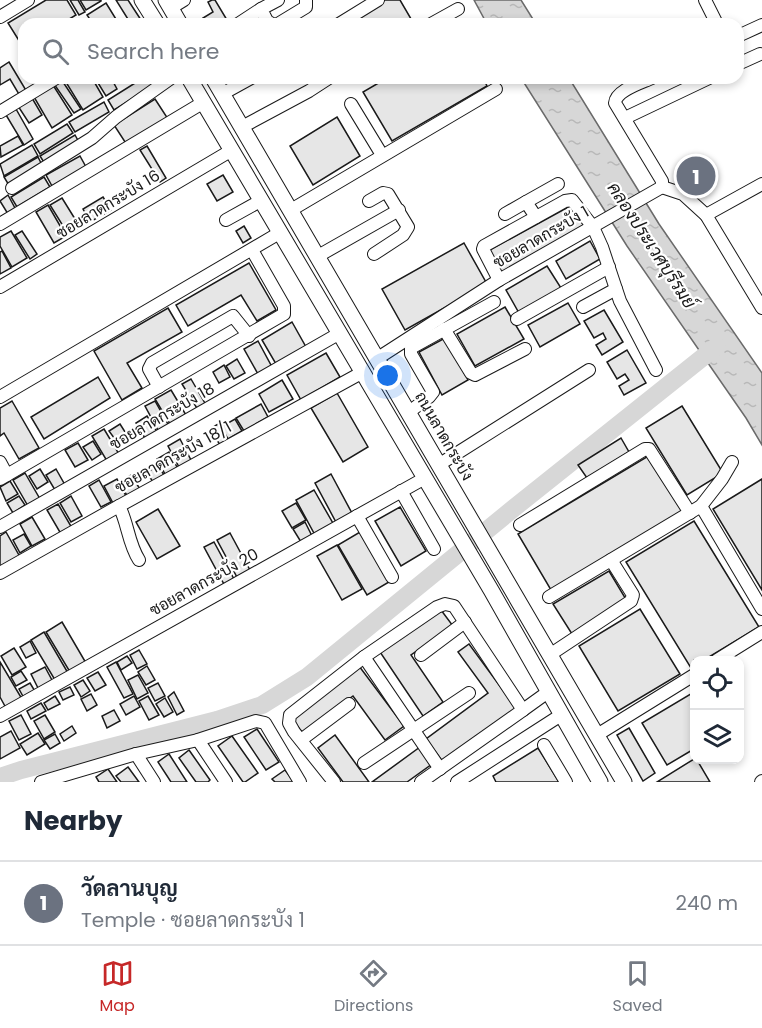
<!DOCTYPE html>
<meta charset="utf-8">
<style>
:root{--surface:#fff;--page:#f2f2f3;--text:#1f2937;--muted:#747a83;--line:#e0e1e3;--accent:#c62828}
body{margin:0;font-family:Poppins,Sarabun,sans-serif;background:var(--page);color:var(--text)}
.controls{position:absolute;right:18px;bottom:18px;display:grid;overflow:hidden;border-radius:12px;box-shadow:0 3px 9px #0003}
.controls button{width:54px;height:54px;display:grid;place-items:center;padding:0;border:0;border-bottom:2px solid var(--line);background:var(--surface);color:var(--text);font:30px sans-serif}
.you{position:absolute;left:388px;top:376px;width:21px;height:21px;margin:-15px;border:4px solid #fff;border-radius:50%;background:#1a73e8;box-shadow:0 0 0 9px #1a73e833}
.badge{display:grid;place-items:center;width:39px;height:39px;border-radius:50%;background:var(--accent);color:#fff;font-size:20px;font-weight:700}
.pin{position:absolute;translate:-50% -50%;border:3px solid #fff;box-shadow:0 2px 6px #0006}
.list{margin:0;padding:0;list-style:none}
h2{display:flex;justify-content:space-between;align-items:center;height:78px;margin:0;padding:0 24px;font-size:26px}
h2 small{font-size:20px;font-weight:400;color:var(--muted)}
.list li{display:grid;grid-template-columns:39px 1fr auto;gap:18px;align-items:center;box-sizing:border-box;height:84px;padding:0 24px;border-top:2px solid var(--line)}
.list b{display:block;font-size:22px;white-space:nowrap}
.list p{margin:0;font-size:20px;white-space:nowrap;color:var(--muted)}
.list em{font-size:20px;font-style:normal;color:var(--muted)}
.icon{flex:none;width:33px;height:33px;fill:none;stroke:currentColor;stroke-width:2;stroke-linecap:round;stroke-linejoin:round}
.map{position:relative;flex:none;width:762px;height:782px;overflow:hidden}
.search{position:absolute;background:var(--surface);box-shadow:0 3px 9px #0003;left:18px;right:18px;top:18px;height:66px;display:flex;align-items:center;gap:15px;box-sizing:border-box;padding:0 21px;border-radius:18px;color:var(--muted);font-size:22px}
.sheet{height:162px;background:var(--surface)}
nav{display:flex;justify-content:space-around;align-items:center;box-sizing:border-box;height:84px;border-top:2px solid var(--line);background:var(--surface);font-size:16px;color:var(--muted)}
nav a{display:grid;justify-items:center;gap:3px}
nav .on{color:var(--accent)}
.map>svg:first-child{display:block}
.water{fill:url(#water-ripples);stroke:#6a6a6a;stroke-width:1.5}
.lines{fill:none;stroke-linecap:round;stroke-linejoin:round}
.river{stroke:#d7d7d7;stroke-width:18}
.building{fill:#e6e6e6;stroke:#1a1a1a;stroke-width:1.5}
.minor-casing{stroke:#1a1a1a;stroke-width:14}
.major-casing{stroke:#1a1a1a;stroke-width:17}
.minor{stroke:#fff;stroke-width:12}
.major{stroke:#fff;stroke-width:15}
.labels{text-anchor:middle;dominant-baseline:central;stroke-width:4.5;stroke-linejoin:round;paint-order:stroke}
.street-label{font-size:16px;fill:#1a1a1a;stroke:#fff}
.water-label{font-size:18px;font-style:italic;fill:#1a1a1a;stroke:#fff}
</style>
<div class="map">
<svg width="762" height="782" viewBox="0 0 762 782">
<defs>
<pattern id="water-ripples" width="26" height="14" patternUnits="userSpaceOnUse" patternTransform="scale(1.5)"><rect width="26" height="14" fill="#d7d7d7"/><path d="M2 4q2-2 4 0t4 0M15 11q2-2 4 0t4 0" fill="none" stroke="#b8b8b8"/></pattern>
</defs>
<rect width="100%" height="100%" fill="#fff"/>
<!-- water -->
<g class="water">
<path d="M474,0H521L536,24H487Z"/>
<path d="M521,78H569L659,224L762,373V445L746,418L627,246Z"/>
</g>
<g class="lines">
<!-- river -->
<path class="river" d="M0,777L21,770L217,720L262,705L307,677L514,508L717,346"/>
</g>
<!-- building -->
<g class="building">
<path d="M46,0H67L76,15L61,24H24L23,47L8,23Z"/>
<path d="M70,0H78L85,12L79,15Z"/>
<path d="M80,0H101V1L86,10Z"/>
<path d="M116,0H128L141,20L131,24Z"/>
<path d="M212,0H215L227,20L220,24H207L203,18L213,12L208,2Z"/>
<path d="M384,0H400L414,24H344Z"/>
<path d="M106,3L119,24H93L87,15Z"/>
<path d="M9,62L27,92L20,96L10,79L0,85V68Z"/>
<path d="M92,78L103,97L83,110L64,79Z"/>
<path d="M95,78H111L117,89L106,96Z"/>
<path d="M143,78H159L161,81L114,110L108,100Z"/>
<path d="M387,78H483L487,86L392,141L363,92Z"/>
<path d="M61,79L81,109L74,113L54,84Z"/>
<path d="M53,85L72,115L52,128L34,97Z"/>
<path d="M32,98L42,115L29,123L18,106Z"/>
<path d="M155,99L168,119L127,145L114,125Z"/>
<path d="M104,102L109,112L75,132L69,122Z"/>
<path d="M16,109L33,139L24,145L6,115Z"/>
<path d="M337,117L360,156L313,185L290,146Z"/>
<path d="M67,124L73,133L40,154L34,144Z"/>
<path d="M75,135L80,144L45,164L40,156Z"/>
<path d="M18,136L23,145L1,157L0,146Z"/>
<path d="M32,145L38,156L4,176L0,164Z"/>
<path d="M147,146L166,178L160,182L140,150Z"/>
<path d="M80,156L86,167L52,186L46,175Z"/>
<path d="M38,157L43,167L10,187L4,177Z"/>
<path d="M223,175L233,192L217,201L207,184Z"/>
<path d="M44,177L50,187L17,207L11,197Z"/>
<path d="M8,195L16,210L8,214L0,201Z"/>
<path d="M103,197L111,210L90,222L83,209Z"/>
<path d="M62,198L80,227L68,234L50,205Z"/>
<path d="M48,205L66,236L54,243L36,212Z"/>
<path d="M572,205L585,228L501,274L488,251Z"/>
<path d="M244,226L251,238L243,243L236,231Z"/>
<path d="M11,231L27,258L12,267L0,246V237Z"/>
<path d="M22,231L37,254L30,259L15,235Z"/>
<path d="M590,241L600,259L566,279L556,261Z"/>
<path d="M464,243L487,284L405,330L382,289Z"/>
<path d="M2,251L11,268L0,274V252Z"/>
<path d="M249,263L276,310L257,321L241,295L188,326L176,305Z"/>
<path d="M547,266L561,288L519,313L506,290Z"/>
<path d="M568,303L580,324L540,347L528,325Z"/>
<path d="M505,307L524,339L475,366L457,334Z"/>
<path d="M168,308L182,332L127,363L142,388L122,400L94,351Z"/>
<path d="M604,310L623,342L602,355L596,345L606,339L603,333L594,338L584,321Z"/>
<path d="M292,322L306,347L276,364L262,340Z"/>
<path d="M445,338L468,380L442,395L419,352Z"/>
<path d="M258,341L272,367L258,374L244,349Z"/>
<path d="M627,350L646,383L624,395L619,386L629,380L625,374L617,379L607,362Z"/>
<path d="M326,353L340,377L301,400L287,375Z"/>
<path d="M237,359L245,373L234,379L226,366Z"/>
<path d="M224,365L230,377L219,383L213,372Z"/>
<path d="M98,377L110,398L44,439L31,417Z"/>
<path d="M191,379L206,405L198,410L182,384Z"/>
<path d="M282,380L293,399L269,412L259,394Z"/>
<path d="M171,390L186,415L170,424L155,399Z"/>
<path d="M337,393L368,447L343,462L311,408Z"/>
<path d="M12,401L39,448L19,459L4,433L0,436V408Z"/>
<path d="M155,401L169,426L159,432L145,406Z"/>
<path d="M261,404L268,417L244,431L236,418Z"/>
<path d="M682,406L723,473L687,495L646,428Z"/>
<path d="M147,416L158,433L146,440L136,423Z"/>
<path d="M235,419L242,431L228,439L221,427Z"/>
<path d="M120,424L127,435L117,442L109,431Z"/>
<path d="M218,424L227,440L220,445L210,429Z"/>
<path d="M104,429L119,454L107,461L92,436Z"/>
<path d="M621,438L629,452L587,478L578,465Z"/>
<path d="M180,439L192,462L180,469L168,446Z"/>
<path d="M93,441L101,454L92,460L83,447Z"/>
<path d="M78,443L88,460L75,467L65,450Z"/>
<path d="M169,452L178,469L166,476L157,459Z"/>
<path d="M650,455L683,511L551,590L518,534Z"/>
<path d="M158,465L164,475L153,482L147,473Z"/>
<path d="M40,469L48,482L37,489L29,476Z"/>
<path d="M56,469L65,485L55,490L46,475Z"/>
<path d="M25,473L40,499L28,506L13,480Z"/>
<path d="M331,474L353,515L337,524L315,483Z"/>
<path d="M131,475L140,489L128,497L119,483Z"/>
<path d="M117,479L127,498L114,505L104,486Z"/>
<path d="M762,479V590L713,509Z"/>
<path d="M99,480L111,502L101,507L89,486Z"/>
<path d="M10,481L18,494L6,501L0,487Z"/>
<path d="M314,490L334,525L315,535L296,500Z"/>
<path d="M19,496L25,505L13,513L7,503Z"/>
<path d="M71,496L82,516L71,522L60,503Z"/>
<path d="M296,503L306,520L292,528L282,511Z"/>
<path d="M58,504L72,528L61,534L47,510Z"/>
<path d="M400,507L426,551L401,566L375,521Z"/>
<path d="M158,509L180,546L157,559L136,522Z"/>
<path d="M32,517L45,539L32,546L20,524Z"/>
<path d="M694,521L759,627L704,660H694V666L691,668L626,562Z"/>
<path d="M305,522L312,536L301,542L293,529Z"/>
<path d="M6,532L20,557L0,568V536Z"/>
<path d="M360,532L389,582L367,595L338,545Z"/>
<path d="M230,533L251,572L238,579L217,540Z"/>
<path d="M24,534L31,546L20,553L13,540Z"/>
<path d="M214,542L235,581L225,586L204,547Z"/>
<path d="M337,545L362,589L342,600L317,556Z"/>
<path d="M609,571L627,601L572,634L553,604Z"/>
<path d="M640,609L680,674L618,711L579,646Z"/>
<path d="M441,610L453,626L411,655L443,702L423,716L380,652Z"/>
<path d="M62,622L86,663L70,672L46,632Z"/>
<path d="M44,632L68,673L55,680L31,640Z"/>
<path d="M30,641L36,653L26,658L20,647Z"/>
<path d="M469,644L516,708L443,762L426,739L488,693L458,652Z"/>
<path d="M14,648L26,667L12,675L1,656Z"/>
<path d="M139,650L147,664L137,669L130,655Z"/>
<path d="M127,656L132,663L121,670L117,662Z"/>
<path d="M0,662L22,699L6,708L0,697Z"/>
<path d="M116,662L133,694L124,698L107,667Z"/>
<path d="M147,666L155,680L146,685L138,672Z"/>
<path d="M359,666L404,726L385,740L353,696L303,733L290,717Z"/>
<path d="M45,667L53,682L39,690L31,674Z"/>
<path d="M21,671L27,680L16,686L11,677Z"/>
<path d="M98,672L106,685L95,691L87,678Z"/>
<path d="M138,675L148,693L137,699L128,680Z"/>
<path d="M83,680L90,691L81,697L74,685Z"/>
<path d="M30,683L36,693L25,700L19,689Z"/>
<path d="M158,683L165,696L155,701L148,688Z"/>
<path d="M70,687L74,695L63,700L59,692Z"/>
<path d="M174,692L184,711L177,715L168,697Z"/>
<path d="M694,692V749L667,765L642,723Z"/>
<path d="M91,694L97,705L87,711L81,699Z"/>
<path d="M55,696L60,704L48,710L44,703Z"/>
<path d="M134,696L140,707L126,715L120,704Z"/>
<path d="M148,696L159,715L149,720L139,701Z"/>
<path d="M165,698L173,712L164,717L156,704Z"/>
<path d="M41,703L46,711L31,719L27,711Z"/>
<path d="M114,710L120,721L107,728L102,716Z"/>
<path d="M21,715L31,734L19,740L9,721Z"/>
<path d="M45,715L55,732L44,739L34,721Z"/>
<path d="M72,726L76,733L64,741L60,734Z"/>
<path d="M629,728L655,773L643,781L617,735Z"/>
<path d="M257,729L279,762L266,770L244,737Z"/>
<path d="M11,731L20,748L0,759V737Z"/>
<path d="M38,733L45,744L27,755L20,744Z"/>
<path d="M55,734L60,743L50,749L44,740Z"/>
<path d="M335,735L369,782H343L318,748Z"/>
<path d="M232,736L258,773L245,782H243L218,746Z"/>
<path d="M420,747L432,764L407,782H372Z"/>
<path d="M538,748L559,782H496L493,776Z"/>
<path d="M189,750L210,780L208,782H196L179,758Z"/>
<path d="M169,754L187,782H171L158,762Z"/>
<path d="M694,759L697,760L710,782H657Z"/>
<path d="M128,767L139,782H121L116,776Z"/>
<path d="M108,769L117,782H99L96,777Z"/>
<path d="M285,770L294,782H275L272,779Z"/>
</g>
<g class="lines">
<!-- minor casing -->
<g class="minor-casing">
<g id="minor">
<path d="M705,0L717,24"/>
<path d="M171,8L184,0"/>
<path d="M0,17L28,0"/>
<path d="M238,24L261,9"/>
<path d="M272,24L267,21L261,9L278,0"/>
<path d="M278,24L306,7V0"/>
<path d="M339,24L378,0"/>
<path d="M431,24L458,9"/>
<path d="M738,36L762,25"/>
<path d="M738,64L760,54"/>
<path d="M222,94L251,78"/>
<path d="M351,104L382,155"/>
<path d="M0,112L56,78"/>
<path d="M625,118L709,78"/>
<path d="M242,127L309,91L329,78"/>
<path d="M662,187L683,194L706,215L762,308"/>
<path d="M12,188L92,138L116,117L171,78"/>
<path d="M369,201L383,193L388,194L408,227L403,235L374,254"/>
<path d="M526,202L558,184"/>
<path d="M291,210L496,89"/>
<path d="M505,214L526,202L536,217"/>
<path d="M706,215L762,184"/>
<path d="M226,220L262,200"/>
<path d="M0,224L204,102"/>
<path d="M318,256L399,210"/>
<path d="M499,280L483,249L484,246L565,201L572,200L593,227L602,247L620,301L656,370"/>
<path d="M0,287L232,150"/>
<path d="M583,307L616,289"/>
<path d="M517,319L609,267"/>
<path d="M444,329L471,373L475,375L525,349"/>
<path d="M378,358L499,280L662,187V181L615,103C616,90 641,83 652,78"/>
<path d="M159,387L149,369L152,363L233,316L249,336"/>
<path d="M0,397L281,232"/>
<path d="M409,412L429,397L433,392L411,354V348L494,302"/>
<path d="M0,462L7,475"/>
<path d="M440,464L589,370"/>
<path d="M0,479L284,314V306L252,250"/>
<path d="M401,491L434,549"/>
<path d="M119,506C128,523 128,543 139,560"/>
<path d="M701,506L762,609"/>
<path d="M357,516L392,577"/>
<path d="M520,525L645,449H649L690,513"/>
<path d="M0,527L340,333"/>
<path d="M0,573L119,506L363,372"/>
<path d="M549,597L701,506L722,479L732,462"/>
<path d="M551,654L631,601L633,595L611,560"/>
<path d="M421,655L465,622"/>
<path d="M364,657L440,769"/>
<path d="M717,660L762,632"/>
<path d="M523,710L548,692"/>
<path d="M0,716L425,478"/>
<path d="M597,735L694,675"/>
<path d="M198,740L226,782"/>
<path d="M301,740L349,704"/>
<path d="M544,745L566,782"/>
<path d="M136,754L154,782"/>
<path d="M364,763L469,693"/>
<path d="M41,782L136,754L198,740L256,721L265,723L300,782"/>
<path d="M334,782L294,732L289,723L290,715L364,657L437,607L445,604L454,606L523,710L421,782"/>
<path d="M457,782L561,715"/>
<path d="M761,782L762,781"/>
</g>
</g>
<!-- major casing -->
<g class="major-casing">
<g id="major">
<path d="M142,0L157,24"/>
<path d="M166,0L180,24"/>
<path d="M189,78L491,590L600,782"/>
<path d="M213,78L624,782"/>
</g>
</g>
<!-- minor -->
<use href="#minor" class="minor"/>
<!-- major -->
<use href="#major" class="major"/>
</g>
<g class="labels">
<!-- street labels -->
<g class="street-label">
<text transform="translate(108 204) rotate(-31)">ซอยลาดกระบัง 16</text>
<text transform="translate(541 237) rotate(-30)">ซอยลาดกระบัง 1</text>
<text transform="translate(162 416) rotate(-30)">ซอยลาดกระบัง 18</text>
<text transform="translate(444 436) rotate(60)">ถนนลาดกระบัง</text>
<text transform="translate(173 457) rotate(-29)">ซอยลาดกระบัง 18/1</text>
<text transform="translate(204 582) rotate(-29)">ซอยลาดกระบัง 20</text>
</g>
<!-- water labels -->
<g class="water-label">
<text transform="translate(652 245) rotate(57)">คลองประเวศบุรีรมย์</text>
</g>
</g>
</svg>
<div class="controls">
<button><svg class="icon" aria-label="locate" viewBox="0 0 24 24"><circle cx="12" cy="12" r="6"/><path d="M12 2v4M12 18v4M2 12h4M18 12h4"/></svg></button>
<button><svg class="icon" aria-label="layers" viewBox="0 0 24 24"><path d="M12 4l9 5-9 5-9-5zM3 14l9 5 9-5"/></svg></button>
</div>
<div class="you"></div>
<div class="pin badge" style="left:696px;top:176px;background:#6b7280">1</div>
<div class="search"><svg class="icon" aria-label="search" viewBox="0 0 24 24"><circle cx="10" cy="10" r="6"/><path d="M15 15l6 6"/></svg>Search here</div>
</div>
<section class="sheet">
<h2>Nearby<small></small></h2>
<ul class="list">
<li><span class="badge" style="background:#6b7280">1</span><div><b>วัดลานบุญ</b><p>Temple · ซอยลาดกระบัง 1</p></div><em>240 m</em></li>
</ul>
</section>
<nav>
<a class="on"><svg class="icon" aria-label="map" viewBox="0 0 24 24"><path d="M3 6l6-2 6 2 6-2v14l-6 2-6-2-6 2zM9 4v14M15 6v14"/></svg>Map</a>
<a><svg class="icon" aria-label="directions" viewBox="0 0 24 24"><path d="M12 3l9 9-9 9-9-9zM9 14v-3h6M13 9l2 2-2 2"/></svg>Directions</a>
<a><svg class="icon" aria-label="saved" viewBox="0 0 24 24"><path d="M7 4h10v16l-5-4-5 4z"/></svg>Saved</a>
</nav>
